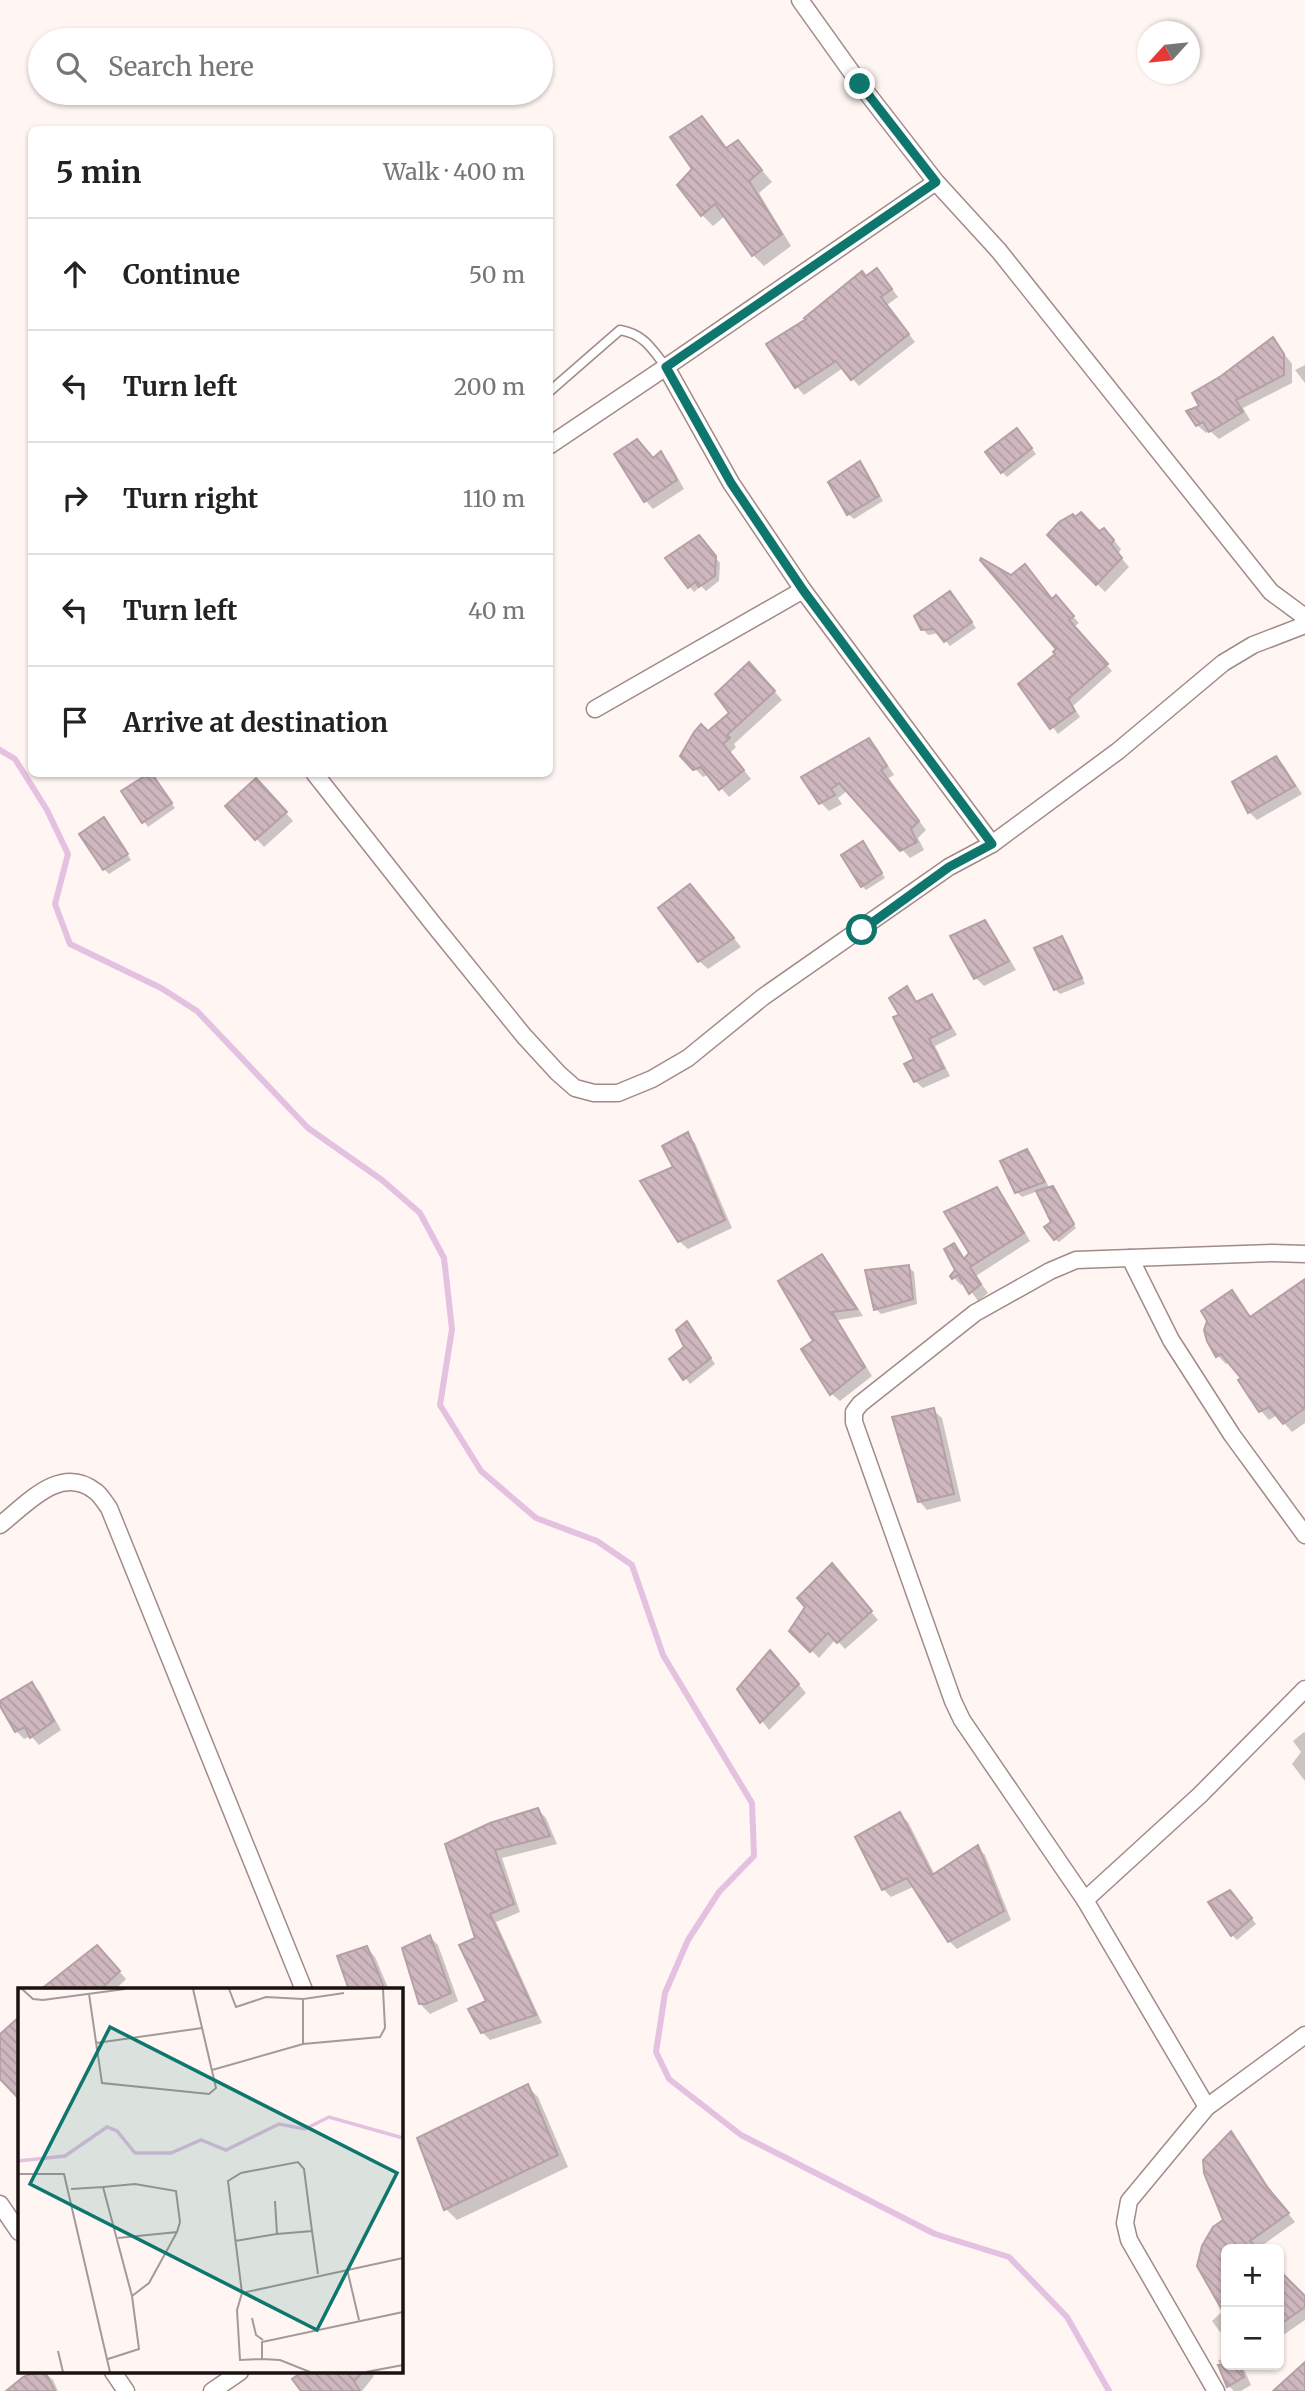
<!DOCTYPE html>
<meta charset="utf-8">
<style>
:root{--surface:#fff;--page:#f6f6f6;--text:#222;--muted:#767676;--line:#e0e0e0}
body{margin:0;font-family:Merriweather,serif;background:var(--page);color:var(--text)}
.controls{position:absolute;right:21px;bottom:21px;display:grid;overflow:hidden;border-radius:10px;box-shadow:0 2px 5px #0004}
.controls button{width:63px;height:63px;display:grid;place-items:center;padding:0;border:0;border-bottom:2px solid var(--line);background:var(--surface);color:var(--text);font:35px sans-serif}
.compass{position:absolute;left:1137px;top:21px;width:63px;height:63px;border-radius:50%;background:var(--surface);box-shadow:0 2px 5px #0004;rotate:243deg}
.stop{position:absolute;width:21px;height:21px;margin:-16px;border:5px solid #0f766e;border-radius:50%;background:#fff}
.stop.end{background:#0f766e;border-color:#fff;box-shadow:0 2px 7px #0008}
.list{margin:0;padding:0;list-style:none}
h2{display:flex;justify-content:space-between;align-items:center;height:91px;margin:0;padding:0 28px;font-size:30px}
h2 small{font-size:23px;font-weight:400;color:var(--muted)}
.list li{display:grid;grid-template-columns:46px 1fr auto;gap:21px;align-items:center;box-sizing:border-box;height:112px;padding:0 28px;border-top:2px solid var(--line)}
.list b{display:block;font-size:26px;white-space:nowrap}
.list em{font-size:23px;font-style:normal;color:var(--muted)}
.icon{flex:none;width:38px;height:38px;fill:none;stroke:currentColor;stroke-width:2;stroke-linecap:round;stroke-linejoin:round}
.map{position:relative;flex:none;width:1305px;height:2391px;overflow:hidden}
.search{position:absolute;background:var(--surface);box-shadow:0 2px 5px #0004;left:28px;top:28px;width:525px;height:77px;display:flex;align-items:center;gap:18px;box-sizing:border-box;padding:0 24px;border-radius:38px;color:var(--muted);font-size:26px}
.panel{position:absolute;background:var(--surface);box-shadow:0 2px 5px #0004;left:28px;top:126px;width:525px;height:651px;border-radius:10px}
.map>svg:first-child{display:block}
.shadow{fill:#0003}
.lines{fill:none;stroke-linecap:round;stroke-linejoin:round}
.stream{stroke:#e4c0e1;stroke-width:6}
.building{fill:url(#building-back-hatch);stroke:#b5a0a6;stroke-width:2}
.lane-casing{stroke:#a18b88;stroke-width:11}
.street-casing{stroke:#a18b88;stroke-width:19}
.lane{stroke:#fff;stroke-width:8}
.street{stroke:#fff;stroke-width:16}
.route{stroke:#0f766e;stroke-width:9}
.inset-river{fill:none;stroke:#e4c0e1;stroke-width:3.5}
.inset-road{fill:none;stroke:#a39a99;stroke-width:2}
.view{fill:#0f766e;fill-opacity:0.15;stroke:#0f766e;stroke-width:3.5}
.inset-edge{fill:none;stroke:#1a1211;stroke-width:3.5}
</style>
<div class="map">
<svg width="1305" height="2391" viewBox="0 0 1305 2391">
<defs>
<pattern id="building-back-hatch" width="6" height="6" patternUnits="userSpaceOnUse" patternTransform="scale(1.75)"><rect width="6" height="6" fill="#ceb7be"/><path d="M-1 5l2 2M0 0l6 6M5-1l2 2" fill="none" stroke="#b09ca2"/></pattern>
</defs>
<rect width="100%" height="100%" fill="#fff5f3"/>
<!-- shadow -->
<g class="shadow">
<path d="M701,118L727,149L738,142L772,182L759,193L791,246L764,266L753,255L725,216L713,226L702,215L694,169Z"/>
<path d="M866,278H884L898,297L887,305L915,342L859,386L843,368L804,395L797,387L769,345L808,320Z"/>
<path d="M1273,339L1292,364V383L1243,408L1250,420L1219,439L1210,431L1206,433L1197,425L1201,407L1222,377Z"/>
<path d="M1305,365V383L1295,370Z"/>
<path d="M1022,435L1036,454L1007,477L1002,472Z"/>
<path d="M661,454L669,462L684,489L653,509L645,500Z"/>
<path d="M860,463L865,468L883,501L854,519L848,514Z"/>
<path d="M1099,533L1112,538L1121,549L1118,554L1129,567L1105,592L1049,535Z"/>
<path d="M703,542L720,563L719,581L706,591L701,586L694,592L667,558Z"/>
<path d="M955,598L976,628L950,646L939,633L928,635L923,629Z"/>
<path d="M1053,601L1062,604L1079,623L1074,627L1112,671L1073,706L1080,717L1058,734L1021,684L1057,654L1059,649Z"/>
<path d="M757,672L782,700L734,744L736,747L730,753L751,779L729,797L709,774L703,777L682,755L732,714Z"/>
<path d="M869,740L877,748L894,775L887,779L926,830L918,838L924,850L910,858L848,790L838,798L842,804L829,811L821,803L804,778Z"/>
<path d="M1276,758L1284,766L1302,794L1257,820L1249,812Z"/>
<path d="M151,774L175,808L148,827L123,792Z"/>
<path d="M264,788L293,821L264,847L227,806Z"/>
<path d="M104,820L131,860L109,874L104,869Z"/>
<path d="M863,844L885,878L866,890L862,886Z"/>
<path d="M698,894L741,947L708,969L699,961Z"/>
<path d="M984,922L992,930L1016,970L984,986L976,978Z"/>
<path d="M1062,938L1067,943L1085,984L1060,994L1055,989Z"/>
<path d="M907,989L918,1003L932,997L939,1004L957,1035L935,1046L950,1076L923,1088L915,1081L917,1060L901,1016Z"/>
<path d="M687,1135L695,1143L732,1228L688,1249L679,1241L675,1168Z"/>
<path d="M1027,1151L1032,1156L1050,1189L1056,1192L1076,1228L1059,1242L1055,1239L1053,1222L1038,1191L1022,1197L1017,1192Z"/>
<path d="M996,1189L1004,1197L1030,1241L976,1276L988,1293L978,1301L965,1283L961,1285L952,1276L958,1270L954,1245L966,1259L971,1253Z"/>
<path d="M822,1256L830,1264L863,1316L838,1320L872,1376L840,1401L832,1394L816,1342Z"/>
<path d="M908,1267L914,1272L917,1304L881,1314L876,1309Z"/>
<path d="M1305,1281V1423L1292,1432L1277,1415L1269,1420L1261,1411L1243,1378L1230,1362L1226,1364L1218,1356L1232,1293L1252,1318Z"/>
<path d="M687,1323L715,1364L690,1384L671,1359L687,1348Z"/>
<path d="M933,1410L942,1418L961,1501L927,1510L919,1501Z"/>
<path d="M839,1573L878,1620L845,1649L836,1639L819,1658L791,1630Z"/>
<path d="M778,1660L806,1693L769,1730L739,1690Z"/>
<path d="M32,1684L40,1692L61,1730L39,1745L31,1736L24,1739L16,1731Z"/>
<path d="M1304,1732L1305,1733V1781L1292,1764L1301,1752L1293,1741Z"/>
<path d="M538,1810L546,1818L557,1844L502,1858L520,1912L496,1922L542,2023L490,2040L482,2032L489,2002L477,1939L447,1845Z"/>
<path d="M900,1814L908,1822L935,1875L977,1847L985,1855L1011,1920L957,1949L949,1941L915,1886L891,1897L883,1889Z"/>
<path d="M1235,1897L1256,1924L1237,1940L1232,1935Z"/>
<path d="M430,1937L438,1945L458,2001L430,2014L422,2006L405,1949Z"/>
<path d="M367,1948L375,1957L389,1990H351L339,1957Z"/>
<path d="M104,1954L126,1979L115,1990H40Z"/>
<path d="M527,2086L538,2097L568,2167L457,2220L446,2209Z"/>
<path d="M1231,2133L1239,2141L1275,2197L1295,2222L1260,2247L1261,2249H1226V2340L1212,2321L1224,2310L1225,2220Z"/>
<path d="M1279,2272L1305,2298V2320L1279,2338Z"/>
<path d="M1226,2359V2365H1242L1251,2385L1241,2391H1234L1229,2386L1218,2360Z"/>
<path d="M39,2372H44L53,2380L58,2391H9L24,2378Z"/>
<path d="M305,2372H371L374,2376L362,2391H303L294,2379Z"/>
</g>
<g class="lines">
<!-- stream -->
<path class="stream" d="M0,750L15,759L47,810L68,854L55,904L70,944L161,988L197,1011L308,1128L382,1180L420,1213L444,1258L452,1329L440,1405L481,1471L536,1518L597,1541L632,1565L663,1655L752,1803L754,1856L719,1892L688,1940L665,1993L656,2052L669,2079L741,2135L935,2234L1009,2257L1067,2317L1109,2391"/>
</g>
<!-- building -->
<g class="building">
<path d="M702,116L726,148L738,140L762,170L749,181L782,234L752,256L715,204L701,216L677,185L692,169L670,137Z"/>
<path d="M877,268L892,289L881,297L909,334L851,380L836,361L795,388L766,344L806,319L804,318L862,271L866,276Z"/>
<path d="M1273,337L1284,354V375L1236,400L1243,412L1209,432L1203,422L1196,426L1186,411L1199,406L1192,393L1221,376Z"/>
<path d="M1017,428L1032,448L1001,473L985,452Z"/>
<path d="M637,439L653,458L661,451L677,480L644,502L614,454Z"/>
<path d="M860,461L879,496L847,515L828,482Z"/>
<path d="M1081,512L1099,531L1104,528L1114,540L1111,544L1122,558L1096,585L1047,535L1059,522L1073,514L1075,517Z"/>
<path d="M699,535L716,556L715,576L699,587L695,582L688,588L665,558Z"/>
<path d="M981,558L1011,575L1025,564L1052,599L1056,595L1074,616L1069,620L1108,664L1068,699L1075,711L1050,729L1018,684L1055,654L1053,652L1056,649L980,560Z"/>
<path d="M950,591L972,622L944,642L934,629L921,630L914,616Z"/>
<path d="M749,662L775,691L727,735L730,738L723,744L744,770L719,790L701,767L693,770L680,756L694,732L701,724L708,731L729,713L715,694Z"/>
<path d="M869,738L887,766L881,770L919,821L911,829L917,842L900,851L839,783L831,789L835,795L819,804L801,777Z"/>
<path d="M1276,756L1295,786L1248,813L1232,782Z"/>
<path d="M148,774H152L172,803L142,823L121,791Z"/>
<path d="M256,778L287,812L255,840L225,806Z"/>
<path d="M104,817L128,854L103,870L79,834Z"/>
<path d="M863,841L882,873L861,887L841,855Z"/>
<path d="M690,884L734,938L698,962L658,908Z"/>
<path d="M985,920L1009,961L974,979L950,936Z"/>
<path d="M1062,936L1082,978L1054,990L1034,948Z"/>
<path d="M907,986L916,1002L932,994L951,1028L929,1039L944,1068L914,1082L904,1064L914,1059L893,1017L899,1015L889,998Z"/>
<path d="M688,1132L725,1220L678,1242L640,1181L673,1167L662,1146Z"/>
<path d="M1027,1149L1045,1182L1015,1193L1000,1161Z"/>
<path d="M1053,1186L1074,1224L1054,1240L1044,1227L1051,1222L1036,1191Z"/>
<path d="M997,1187L1024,1233L970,1267L981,1284L969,1294L958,1275L952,1279L950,1276L955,1270L944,1249L954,1243L964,1259L969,1253L944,1212Z"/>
<path d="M822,1254L857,1309L832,1312L865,1367L830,1395L801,1349L813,1341L778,1281Z"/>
<path d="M909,1265L913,1299L874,1310L865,1270Z"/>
<path d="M1305,1279V1408L1283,1424L1269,1407L1259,1412L1238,1380L1241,1378L1221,1354L1216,1357L1207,1341L1204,1330L1207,1321L1201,1311L1232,1290L1250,1317Z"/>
<path d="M687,1321L711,1358L683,1380L669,1359L684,1347L676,1330Z"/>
<path d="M934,1408L954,1494L918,1502L892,1417Z"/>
<path d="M832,1563L872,1611L837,1643L828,1633L810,1652L789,1631L805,1607L797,1598Z"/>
<path d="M770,1650L799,1684L760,1723L737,1689Z"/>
<path d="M32,1682L54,1721L30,1738L25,1727L15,1732L0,1706V1701Z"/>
<path d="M538,1808L550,1836L495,1850L514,1904L490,1914L536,2015L481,2033L468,2009L486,2001L459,1945L475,1938L445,1844L490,1823Z"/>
<path d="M900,1812L932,1875L978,1845L1004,1911L948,1942L907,1878L882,1890L855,1837Z"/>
<path d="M1230,1890L1252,1918L1231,1936L1208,1902Z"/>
<path d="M430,1935L451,1993L426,2004H419L402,1948Z"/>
<path d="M97,1945L120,1971L100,1990H40Z"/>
<path d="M367,1946L385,1990H349L337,1956Z"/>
<path d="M19,2017V2099L0,2079V2034Z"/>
<path d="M528,2084L558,2155L444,2210L417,2138Z"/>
<path d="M1231,2131L1267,2187L1289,2213L1250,2241L1258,2249H1226V2317L1197,2266L1202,2246L1213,2227L1223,2220L1204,2173L1203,2160Z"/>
<path d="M1279,2270L1305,2296V2307L1279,2325Z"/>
<path d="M1305,2362V2391H1273Z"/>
<path d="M1218,2365H1239L1244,2377L1227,2387Z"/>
<path d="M35,2372H45L55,2391H6L23,2377Z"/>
<path d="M302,2372H363L354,2381L360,2391H301L292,2379Z"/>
</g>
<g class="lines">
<!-- lane casing -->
<g class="lane-casing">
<path id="lane" d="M550,391L620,330C644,334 652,349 666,367"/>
</g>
<!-- street casing -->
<g class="street-casing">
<g id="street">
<path d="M800,0L860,84L936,182L999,251L1271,592L1305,617"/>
<path d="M666,367L936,182"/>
<path d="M550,445L666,367L731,483L803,590"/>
<path d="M595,709L803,590L992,844"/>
<path d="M315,774L434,925L524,1036L558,1073L575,1088L594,1093H618L652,1079L688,1058L763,997L949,867L992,844L1118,751L1223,663L1253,645L1305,625"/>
<path d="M1130,1258L1272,1253L1305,1254"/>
<path d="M0,1525C27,1504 60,1464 95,1491C101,1495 105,1503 109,1508L304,1990"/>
<path d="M1085,1900L962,1720L953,1701L854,1422V1412L860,1404L975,1313L1050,1271L1076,1260L1130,1258L1171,1340L1232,1435L1305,1535"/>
<path d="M1207,2107L1085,1900L1200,1795L1305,1689"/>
<path d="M0,2204L19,2232"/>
<path d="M113,2372L126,2391"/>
<path d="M212,2391L240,2372"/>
<path d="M1216,2391L1129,2240L1125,2223L1129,2201L1207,2107L1305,2035"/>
</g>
</g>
<!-- lane -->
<use href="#lane" class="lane"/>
<!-- street -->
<use href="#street" class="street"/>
</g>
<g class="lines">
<!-- route -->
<path class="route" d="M860,84L936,182L666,367L731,483L803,590L992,844L949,867L862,930"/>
</g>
<!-- overview -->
<g transform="translate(18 1988)">
<rect width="385" height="385" fill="#fff5f3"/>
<path class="inset-river" d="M0,173L47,168L89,139L99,143L117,165H153L183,152L208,162L261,136L287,141L311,129L385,150"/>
<path class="inset-road" d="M4,1L15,11L25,12L107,1M211,1L218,19L248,9L285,11M71,6L84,95L191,106L198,100L175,1M78,55L184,40M285,56V11L326,5M194,82L285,56L362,49L367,40L365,1M0,186H46L92,384M85,199L117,196L158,203L162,234L159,244L100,250M53,201L85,199L114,308L121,361L90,371M294,243L300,286M259,246L294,243L286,181L280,174L223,185L210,193L224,305L385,270M217,253L259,246L257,213M329,281L341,332M224,305L219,322L222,372L244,371V354L385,324M114,308L131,295L159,244M234,330L238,347L245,352M40,363L45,384M244,371L262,372L292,384M348,384L385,377"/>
<path class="view" d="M92,39L379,185L299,342L12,196Z"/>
<rect width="385" height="385" class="inset-edge"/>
</g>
</svg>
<div class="controls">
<button>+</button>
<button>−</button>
</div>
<svg class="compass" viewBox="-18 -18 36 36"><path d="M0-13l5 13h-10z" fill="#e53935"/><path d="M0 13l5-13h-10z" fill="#767676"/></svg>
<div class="stop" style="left:862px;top:930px"></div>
<div class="stop end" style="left:860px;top:84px"></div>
<div class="search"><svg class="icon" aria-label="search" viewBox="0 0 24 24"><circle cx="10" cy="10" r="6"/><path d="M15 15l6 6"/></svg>Search here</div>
<section class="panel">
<h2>5 min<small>Walk · 400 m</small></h2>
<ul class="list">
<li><svg class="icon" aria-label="ahead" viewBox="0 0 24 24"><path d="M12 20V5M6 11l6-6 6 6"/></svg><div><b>Continue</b></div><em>50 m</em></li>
<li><svg class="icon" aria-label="left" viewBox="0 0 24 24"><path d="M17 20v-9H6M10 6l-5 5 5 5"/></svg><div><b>Turn left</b></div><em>200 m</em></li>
<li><svg class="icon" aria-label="right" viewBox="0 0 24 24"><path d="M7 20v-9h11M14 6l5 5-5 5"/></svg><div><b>Turn right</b></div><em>110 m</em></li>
<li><svg class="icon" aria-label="left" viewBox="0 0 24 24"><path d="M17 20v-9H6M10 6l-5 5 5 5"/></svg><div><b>Turn left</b></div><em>40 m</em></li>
<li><svg class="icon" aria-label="arrive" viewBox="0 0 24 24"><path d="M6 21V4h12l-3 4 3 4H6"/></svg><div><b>Arrive at destination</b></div></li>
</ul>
</section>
</div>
